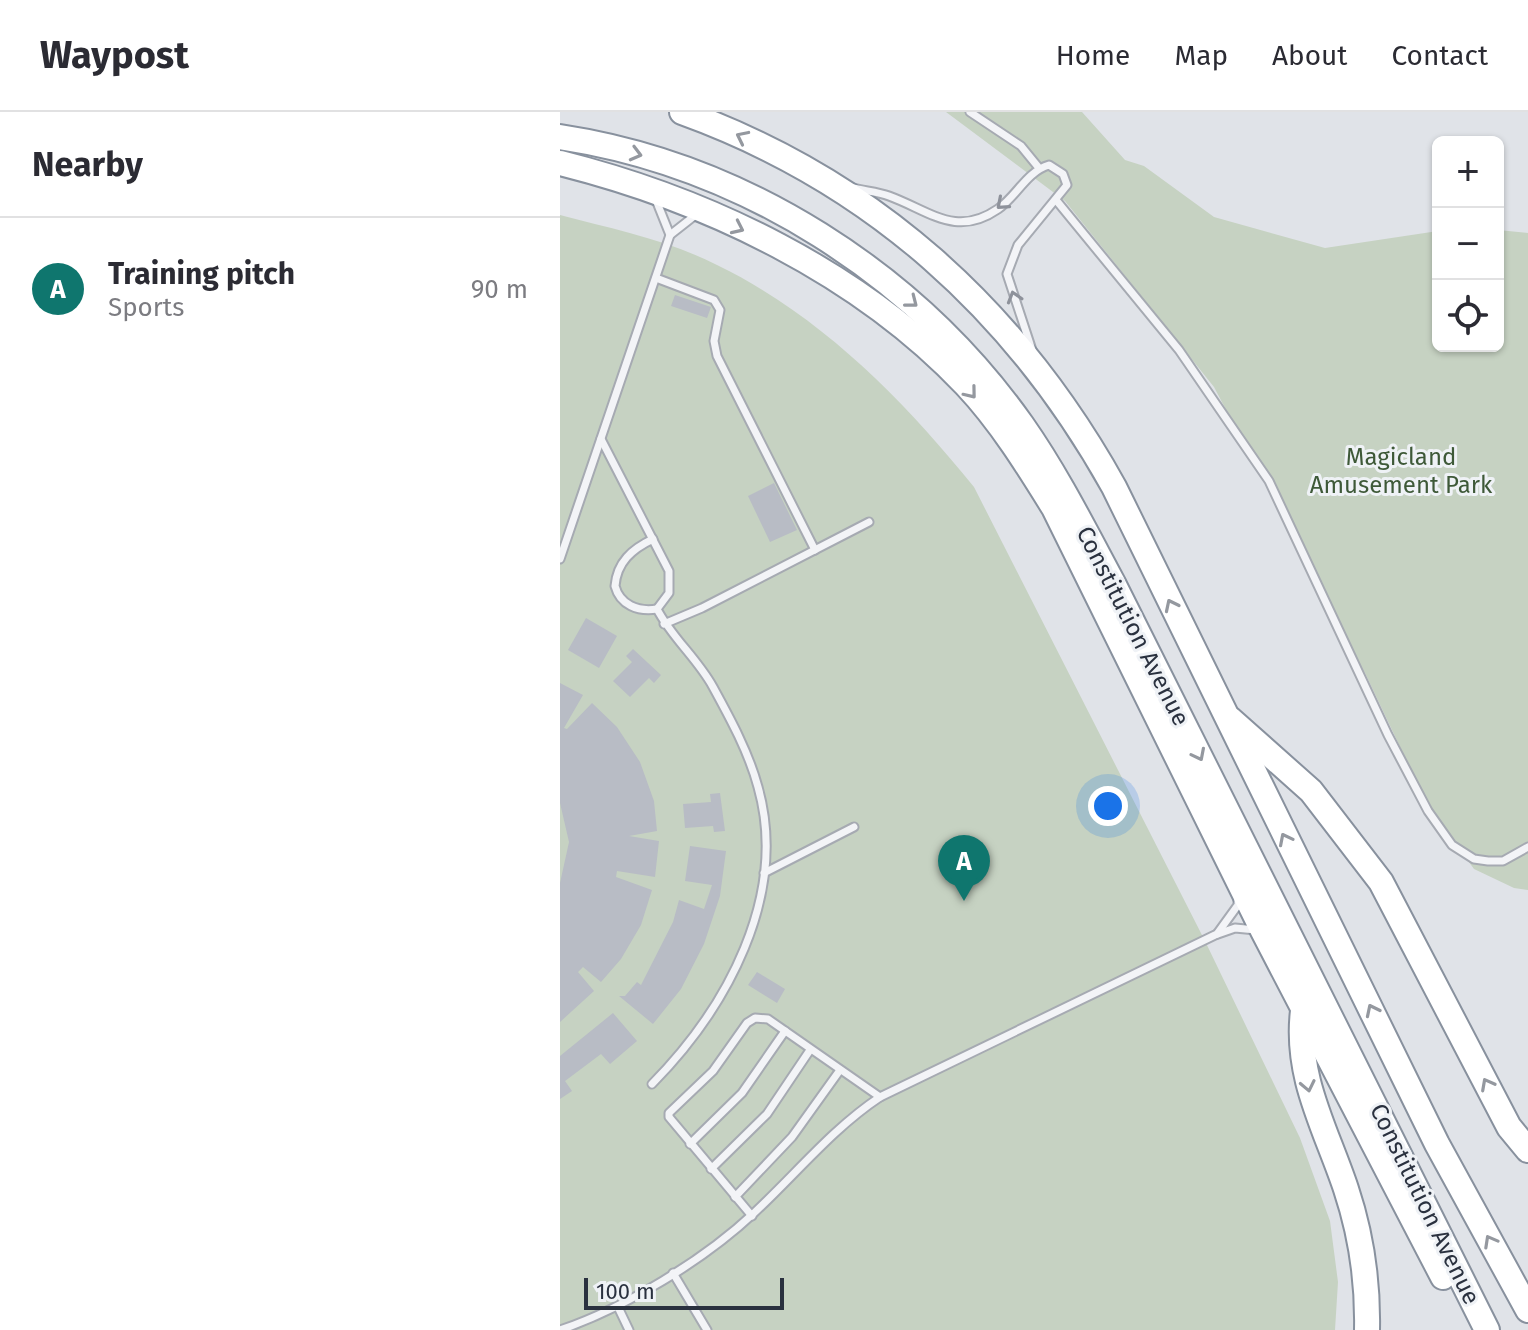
<!DOCTYPE html>
<meta charset="utf-8">
<style>
:root{--surface:#fff;--page:#f7f7f7;--text:#2b2b33;--muted:#7c7c81;--line:#e1e1e2;--accent:#0f766e}
body{margin:0;font-family:"Fira Sans",sans-serif;background:var(--page);color:var(--text)}
.controls{position:absolute;right:24px;top:24px;display:grid;overflow:hidden;border-radius:12px;box-shadow:0 2px 6px #0004}
.controls button{width:72px;height:72px;display:grid;place-items:center;padding:0;border:0;border-bottom:2px solid var(--line);background:var(--surface);color:var(--text);font:40px sans-serif}
.scale{position:absolute;left:24px;bottom:20px;width:200px;box-sizing:border-box;padding-left:8px;border:4px solid #2a313f;border-top:0;font-size:22px;line-height:28px;white-space:nowrap;color:#2a313f;-webkit-text-stroke:6px #eff2f6;paint-order:stroke}
.you{position:absolute;left:548px;top:694px;width:28px;height:28px;margin:-20px;border:6px solid #fff;border-radius:50%;background:#1a73e8;box-shadow:0 0 0 12px #1a73e833}
.badge{display:grid;place-items:center;width:52px;height:52px;border-radius:50%;background:var(--accent);color:#fff;font-size:26px;font-weight:700}
.pin{position:absolute;translate:-50% -66px;filter:drop-shadow(0 2px 4px #0008)}
.pin::after{content:'';position:absolute;top:42px;width:28px;height:24px;background:inherit;clip-path:polygon(0 0,100% 0,50% 100%)}
.list{margin:0;padding:0;list-style:none}
h2{display:flex;justify-content:space-between;align-items:center;height:104px;margin:0;padding:0 32px;font-size:34px}
h2 small{font-size:26px;font-weight:400;color:var(--muted)}
.list li{display:grid;grid-template-columns:52px 1fr auto;gap:24px;align-items:center;box-sizing:border-box;height:144px;padding:0 32px;border-top:2px solid var(--line)}
.list b{display:block;font-size:30px;white-space:nowrap}
.list p{margin:0;font-size:26px;white-space:nowrap;color:var(--muted)}
.list em{font-size:26px;font-style:normal;color:var(--muted)}
.icon{flex:none;width:44px;height:44px;fill:none;stroke:currentColor;stroke-width:2;stroke-linecap:round;stroke-linejoin:round}
.map{position:relative;flex:none;width:968px;height:1218px;overflow:hidden}
header{display:flex;align-items:center;gap:48px;box-sizing:border-box;height:112px;padding:0 40px;background:var(--surface);border-bottom:2px solid var(--line)}
header strong{font-size:38px}
nav{display:flex;gap:44px;margin-inline-start:auto;font-size:28px}
main{display:flex}
aside{flex:1;background:var(--surface)}
.map>svg:first-child{display:block}
.green{fill:#c6d2c2}
.building{fill:#b8bcc5}
.lines{fill:none;stroke-linecap:round;stroke-linejoin:round}
.service-casing{stroke:#a6aab2;stroke-width:11}
.motorway-casing{stroke:#88919e;stroke-width:28}
.service{stroke:#f3f4f7;stroke-width:7}
.motorway{stroke:#fff;stroke-width:24}
.oneway{stroke:#94989f}
.oneway2{stroke:#8e929b}
.labels{text-anchor:middle;dominant-baseline:central;stroke-width:6;stroke-linejoin:round;paint-order:stroke}
.park-label{font-size:24px;fill:#3e5938;stroke:#eff2f6}
.street-label{font-size:24px;fill:#2a313f;stroke:#eff2f6}
</style>
<header>
<strong>Waypost</strong>
<nav><a>Home</a><a>Map</a><a>About</a><a>Contact</a></nav>
</header>
<main>
<aside>
<h2>Nearby<small></small></h2>
<ul class="list">
<li><span class="badge">A</span><div><b>Training pitch</b><p>Sports</p></div><em>90 m</em></li>
</ul>
</aside>
<div class="map">
<svg width="968" height="1218" viewBox="0 0 968 1218">
<rect width="100%" height="100%" fill="#e0e3e8"/>
<!-- green -->
<g class="green">
<path d="M386,0H522L565,48L584,54L654,105L765,136L878,119V234H938V118L968,121V778L954,776L914,757L868,694L805,561L654,275L505,89Z"/>
<path d="M0,103C53,117 108,128 157,153C260,203 343,287 414,375L645,829L740,1026L770,1109L778,1170L775,1218H0Z"/>
</g>
<!-- building -->
<g class="building">
<path d="M115,183L151,195L147,206L111,194Z"/>
<path d="M214,371L237,418L210,430L188,384Z"/>
<path d="M26,506L57,524L39,556L8,538Z"/>
<path d="M73,537L101,563L94,571L89,566L70,585L53,569L72,550L66,544Z"/>
<path d="M0,571L23,583L4,616L7,617L32,591L57,615L80,650L94,689L97,719L69,724L99,729L95,765L57,759L56,765L92,778L81,813L61,847L41,870L23,855L18,860L34,879L0,910V771L9,730L0,691Z"/>
<path d="M160,681L165,719L154,720L153,714L125,716L123,692L151,690L150,682Z"/>
<path d="M130,734L166,739L160,784L144,832L121,877L93,912L59,884H65L77,870L81,873L113,810L119,788L144,797L152,773L125,769Z"/>
<path d="M197,860L225,877L217,891L188,873Z"/>
<path d="M53,901L77,929L50,952L41,942L5,969L12,979L0,987V944Z"/>
</g>
<g class="lines">
<!-- service casing -->
<g class="service-casing">
<g id="service">
<path d="M410,0L461,34L479,56"/>
<path d="M293,76C305,79 318,80 329,84C370,99 396,126 438,97C457,84 466,60 489,53L503,62L507,73L458,133L447,162L472,238"/>
<path d="M96,88L110,123"/>
<path d="M496,88L619,238L709,369L828,623L868,699L892,733L914,747L928,749H943L968,735"/>
<path d="M96,166L154,188L160,198L154,229L157,244L255,438"/>
<path d="M41,327L109,459V481L97,497C112,526 137,546 153,575C170,606 189,641 198,675C229,784 166,897 92,972"/>
<path d="M93,427C72,437 57,450 55,474C60,493 78,500 97,497"/>
<path d="M0,447L110,123L138,101"/>
<path d="M104,512L142,496L309,410"/>
<path d="M204,761L294,715"/>
<path d="M657,822L678,793V785"/>
<path d="M130,1032L182,981L225,919"/>
<path d="M151,1057L207,1002L250,938"/>
<path d="M175,1085L232,1025L280,958"/>
<path d="M192,1104L109,1005V1001L153,959L187,911L195,906L208,907L320,985"/>
<path d="M113,1161L147,1218"/>
<path d="M58,1195L69,1218"/>
<path d="M0,1218C65,1196 144,1148 194,1101C236,1062 272,1017 320,985L655,823L675,816L696,818"/>
</g>
</g>
<!-- motorway casing -->
<g class="motorway-casing">
<g id="motorway">
<path d="M122,0C313,69 456,199 554,375L877,1032L968,1198"/>
<path d="M0,25C184,53 355,162 462,313C497,363 524,417 553,471L927,1218"/>
<path d="M0,51C148,88 300,161 406,273C440,309 468,354 494,396L703,819L883,1165"/>
<path d="M670,607L751,679L821,770L949,1015L968,1038"/>
<path d="M743,899C735,965 766,1017 786,1077C801,1122 808,1171 807,1218"/>
</g>
</g>
<!-- service -->
<use href="#service" class="service"/>
<!-- motorway -->
<use href="#motorway" class="motorway"/>
</g>
<!-- one-way arrows -->
<defs><path id="oneway-chevron" d="M-2-3.5L2.5 0L-2 3.5" fill="none" stroke-width="1.6" stroke-linecap="round" stroke-linejoin="round" transform="scale(2)"/></defs>
<g class="oneway">
<use href="#oneway-chevron" transform="translate(182 25) rotate(-154)"/>
<use href="#oneway-chevron" transform="translate(76 42) rotate(15)"/>
<use href="#oneway-chevron" transform="translate(178 116) rotate(25)"/>
<use href="#oneway-chevron" transform="translate(352 190) rotate(38)"/>
<use href="#oneway-chevron" transform="translate(411 281) rotate(51)"/>
<use href="#oneway-chevron" transform="translate(611 493) rotate(-116)"/>
<use href="#oneway-chevron" transform="translate(639 643) rotate(63)"/>
<use href="#oneway-chevron" transform="translate(725 727) rotate(-117)"/>
<use href="#oneway-chevron" transform="translate(812 898) rotate(-116)"/>
<use href="#oneway-chevron" transform="translate(927 972) rotate(-118)"/>
<use href="#oneway-chevron" transform="translate(748 974) rotate(78)"/>
<use href="#oneway-chevron" transform="translate(930 1129) rotate(-119)"/>
</g>
<g class="oneway2">
<use href="#oneway-chevron" transform="translate(442 92) rotate(139)"/>
<use href="#oneway-chevron" transform="translate(454 185) rotate(-107)"/>
</g>
<g class="labels">
<!-- park labels -->
<g class="park-label">
<text x="841" y="345">Magicland<tspan x="841" dy="28">Amusement Park</tspan></text>
</g>
<!-- street labels -->
<g class="street-label">
<text transform="translate(573 514) rotate(63)">Constitution Avenue</text>
<text transform="translate(865 1092) rotate(64)">Constitution Avenue</text>
</g>
</g>
</svg>
<div class="controls">
<button>+</button>
<button>−</button>
<button><svg class="icon" aria-label="locate" viewBox="0 0 24 24"><circle cx="12" cy="12" r="6"/><path d="M12 2v4M12 18v4M2 12h4M18 12h4"/></svg></button>
</div>
<div class="scale">100 m</div>
<div class="you"></div>
<div class="pin badge" style="left:404px;top:789px">A</div>
</div>
</main>
